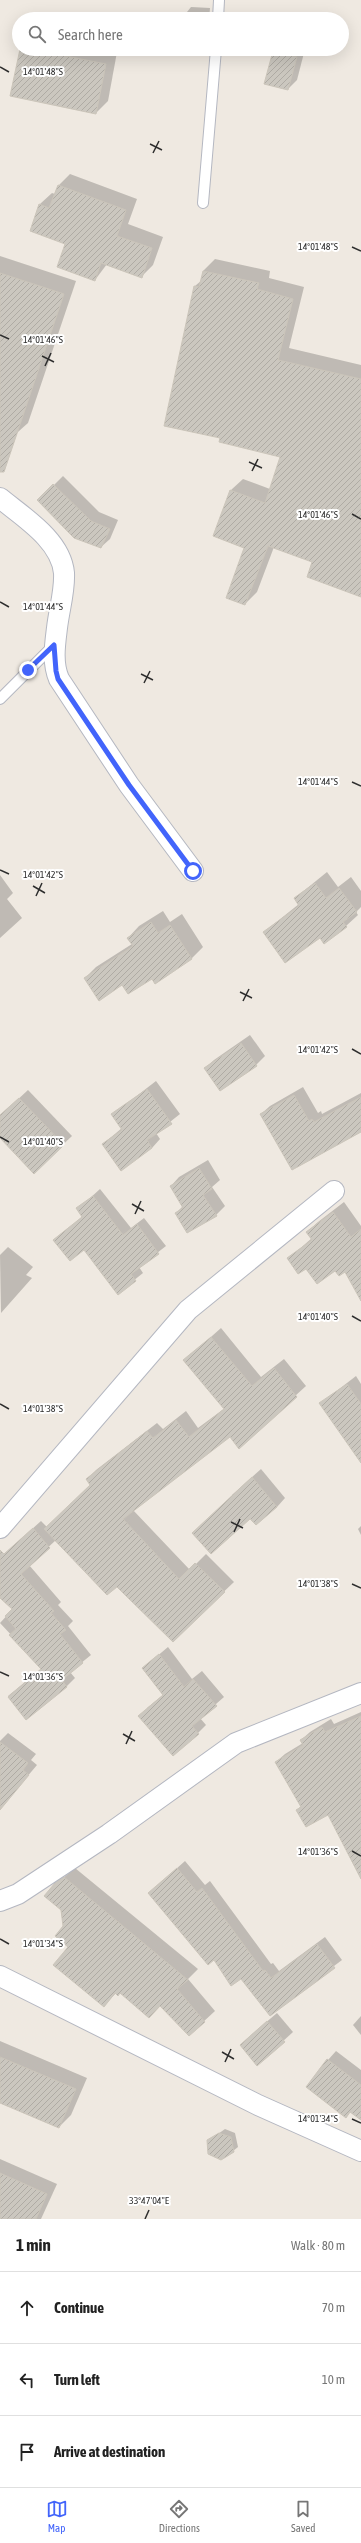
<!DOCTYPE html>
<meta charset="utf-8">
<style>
:root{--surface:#fff;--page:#f2f2f2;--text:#222;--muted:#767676;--line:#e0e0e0;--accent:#4264fb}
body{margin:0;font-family:"Asap Condensed",sans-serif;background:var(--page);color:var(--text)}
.stop{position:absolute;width:12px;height:12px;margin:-9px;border:3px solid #4264fb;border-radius:50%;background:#fff}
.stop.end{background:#4264fb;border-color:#fff;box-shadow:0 1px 4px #0008}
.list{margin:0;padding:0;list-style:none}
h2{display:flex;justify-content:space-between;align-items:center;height:52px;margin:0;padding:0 16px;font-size:17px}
h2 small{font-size:13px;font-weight:400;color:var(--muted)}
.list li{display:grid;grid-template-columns:26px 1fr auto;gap:12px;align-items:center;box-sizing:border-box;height:72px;padding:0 16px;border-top:1px solid var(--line)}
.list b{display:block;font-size:15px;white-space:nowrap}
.list em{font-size:13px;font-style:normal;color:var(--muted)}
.icon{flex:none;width:22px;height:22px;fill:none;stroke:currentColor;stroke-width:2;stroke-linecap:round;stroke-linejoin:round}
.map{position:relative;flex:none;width:361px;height:2219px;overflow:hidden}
.search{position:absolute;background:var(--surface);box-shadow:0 4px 16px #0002;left:12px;right:12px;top:12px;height:44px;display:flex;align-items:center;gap:10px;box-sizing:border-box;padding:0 14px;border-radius:22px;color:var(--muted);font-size:15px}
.sheet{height:268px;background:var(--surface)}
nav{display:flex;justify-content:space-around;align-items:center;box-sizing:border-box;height:56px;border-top:1px solid var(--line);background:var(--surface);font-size:11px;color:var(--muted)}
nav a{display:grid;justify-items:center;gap:2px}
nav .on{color:var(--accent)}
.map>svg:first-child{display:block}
.shadow{fill:#0003}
.building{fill:url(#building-hatch);stroke:#cbc5ba}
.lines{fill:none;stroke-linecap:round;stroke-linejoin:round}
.service-casing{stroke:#b4b7c1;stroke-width:12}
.minor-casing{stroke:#b4b7c1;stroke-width:22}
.service{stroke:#fff;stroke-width:10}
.minor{stroke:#fff;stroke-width:20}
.route{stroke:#4264fb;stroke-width:5}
.ticks{fill:none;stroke:#2e2e2e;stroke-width:1.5}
.ticks-label{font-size:10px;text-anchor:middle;fill:#2e2e2e;stroke:#fff;stroke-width:4;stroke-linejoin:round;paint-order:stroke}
</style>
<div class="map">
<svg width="361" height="2219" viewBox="0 0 361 2219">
<defs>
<pattern id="building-hatch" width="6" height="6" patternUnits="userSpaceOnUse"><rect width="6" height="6" fill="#cbc7bf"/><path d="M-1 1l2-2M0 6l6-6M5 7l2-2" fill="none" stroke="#afaba4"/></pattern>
</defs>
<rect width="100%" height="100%" fill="#efe9e1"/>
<!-- shadow -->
<g class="shadow">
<path d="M191,7L210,8L209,19H186L187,12Z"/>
<path d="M21,49H100L117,52L108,101L96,113Z"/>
<path d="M185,49H208L203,55L184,53Z"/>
<path d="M276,49H305L297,80L288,89L274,51Z"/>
<path d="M70,174L137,199L128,224L163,237L153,265L141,277L107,264L95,280L67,243L31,231L40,204L52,193L55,194L58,186Z"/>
<path d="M0,256L76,281L28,423L0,448Z"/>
<path d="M215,259L270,271L269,278L304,287L289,348L361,365V596L314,562L274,547L257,592L245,604L246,548L214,536L231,490L243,479L270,489L281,456L221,438L195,286L202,280L203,271Z"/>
<path d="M63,476L99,512L118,520L110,539L101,547L39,500Z"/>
<path d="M327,872L338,887L351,877L361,891V907L356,912L358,915L346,926L320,937L264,932L299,904L295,898Z"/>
<path d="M0,875L13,893L7,899L22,918L0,938Z"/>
<path d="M163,911L170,922L182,914L203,947L192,958L156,983L152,977L122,983L85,978L96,967L132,944L128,938L139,926Z"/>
<path d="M250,1035L265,1056L256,1065L220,1090L205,1068L214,1060Z"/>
<path d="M156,1081L180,1114L156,1133L160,1139L152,1148L103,1144L122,1128L112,1115Z"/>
<path d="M303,1087L318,1113L321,1111L322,1114L361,1093V1132L292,1169L261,1114L270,1106Z"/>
<path d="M28,1090L72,1136L34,1172L0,1137V1116Z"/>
<path d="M208,1160L220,1180L212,1187L225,1206L216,1215L176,1213L183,1206L171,1186L179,1177Z"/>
<path d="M100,1189L131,1228L144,1218L166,1246L139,1267L143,1273L118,1293L84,1248L55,1240L83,1216L78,1209Z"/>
<path d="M344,1202L361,1226V1299L345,1271L306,1268L288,1259L312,1238L307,1232L318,1222Z"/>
<path d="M8,1247L33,1267L26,1275L32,1278L1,1313L0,1255Z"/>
<path d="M221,1328L261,1377L284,1359L306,1386L239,1447L231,1435L133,1510L190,1570L206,1554L234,1582L173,1640L117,1585L56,1540L29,1565L61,1602L58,1605L73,1621L68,1626L91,1655L70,1672L75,1678L67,1686L26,1718L8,1696L42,1668L0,1623L13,1609L0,1596V1553L2,1556L41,1521L47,1527L91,1485L87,1479L96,1470L157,1423L163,1429L186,1411L198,1428L225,1408L185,1360Z"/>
<path d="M356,1376L361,1384V1448L321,1403Z"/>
<path d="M261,1469L285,1498L277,1507L232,1495Z"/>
<path d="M361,1526V1535L358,1529Z"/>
<path d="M168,1647L192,1679L202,1671L224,1697L200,1718L206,1725L198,1733L147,1708L163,1695L143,1668Z"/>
<path d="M361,1712V1854L328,1814L297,1810L301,1806L276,1762L285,1754L303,1743L301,1740L310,1732L331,1719L334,1724Z"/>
<path d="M8,1733L36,1754L31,1760L37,1765L10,1797L0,1789V1741Z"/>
<path d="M185,1861L205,1885L210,1881L271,1964L273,1963L279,1971L325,1937L342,1960L270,2014L241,1978L214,1959L157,1886Z"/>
<path d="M75,1868L198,1969L188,1979L215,2011L189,2035L160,2005L120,1992L116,1993L104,2006L69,1947L64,1927L56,1884Z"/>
<path d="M277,2013L293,2032L258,2064L250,2036Z"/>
<path d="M361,2016V2035L353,2025Z"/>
<path d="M0,2041L87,2078L71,2115L59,2127L0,2102Z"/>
<path d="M336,2051L361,2070V2119L351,2111L346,2117L328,2060Z"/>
<path d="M225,2129L235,2133L238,2147L233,2151L208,2141Z"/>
<path d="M0,2159L57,2184L41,2219H5L0,2217Z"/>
</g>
<!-- building -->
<g class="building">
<path d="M20,49H31L106,64L96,114L10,96Z"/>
<path d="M273,51L297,57L288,90L264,84Z"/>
<path d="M58,185L126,210L117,236L152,248L142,278L101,263L95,281L57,267L65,244L30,231L39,204L49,208Z"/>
<path d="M203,271L259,283L257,289L293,299L278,360L361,379V597L307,577L312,562L268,546L245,605L226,598L244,548L213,536L230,490L265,503L280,457L219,442L220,438L164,426L194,286L199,287Z"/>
<path d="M0,273L64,294L4,472H0Z"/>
<path d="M53,484L91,521L110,529L101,548L74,538L37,500Z"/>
<path d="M315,883L326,898L339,888L357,912L343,922L347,927L324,944L320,938L285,963L263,932L299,906L294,898Z"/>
<path d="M151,922L158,933L170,925L192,959L155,984L152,979L128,994L122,985L99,1001L84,978L133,946L127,938Z"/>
<path d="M241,1043L257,1066L220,1091L204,1068Z"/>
<path d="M147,1089L172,1124L147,1140L152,1148L121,1171L102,1144L122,1130L111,1114Z"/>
<path d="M294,1095L309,1121L312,1119L314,1122L361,1097V1132L292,1170L260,1114Z"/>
<path d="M19,1098L64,1145L34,1174L0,1138V1115Z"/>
<path d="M199,1168L212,1189L203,1195L217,1216L187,1233L175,1213L183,1208L170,1186Z"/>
<path d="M93,1196L123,1235L137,1224L159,1254L131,1274L136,1281L118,1295L84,1250L70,1261L53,1240L82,1217L76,1208Z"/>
<path d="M333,1212L351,1237L361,1229V1301L345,1272L339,1276L335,1271L317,1284L306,1269L298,1274L287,1258L312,1240L306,1232Z"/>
<path d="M211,1337L252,1386L274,1368L297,1397L239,1449L230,1437L123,1519L179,1579L195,1563L225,1592L173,1642L117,1587L107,1595L44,1529L90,1485L86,1479L147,1431L153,1438L176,1420L189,1437L224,1409L183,1360Z"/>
<path d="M347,1384L361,1404V1463L319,1403Z"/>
<path d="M252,1477L277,1507L256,1525L250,1519L211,1554L192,1533Z"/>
<path d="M33,1528L50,1548L21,1574L54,1611L51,1613L66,1630L60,1634L83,1663L62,1680L67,1687L26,1720L8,1697L41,1669L9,1635L16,1629L5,1616L12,1609L0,1598V1550L4,1554Z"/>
<path d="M159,1654L184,1687L193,1679L217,1706L192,1726L199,1734L173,1756L138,1716L163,1695L142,1668Z"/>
<path d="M361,1716V1879L328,1815L306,1827L296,1810L301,1807L275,1762L303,1745L300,1740L322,1727L325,1732Z"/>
<path d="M0,1742L28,1763L23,1770L29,1775L0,1810Z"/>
<path d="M177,1868L197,1892L202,1888L263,1971L265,1970L271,1978L317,1944L335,1968L270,2016L241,1979L231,1986L214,1960L208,1965L148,1893Z"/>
<path d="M64,1877L188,1980L177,1989L205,2022L189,2036L160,2006L149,2018L120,1993L118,1996L115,1993L104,2007L53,1965L68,1947L55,1936L63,1926L61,1910L44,1896L55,1883Z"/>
<path d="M267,2021L285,2042L257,2066L240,2045Z"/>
<path d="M0,2057L76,2089L59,2128L0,2103Z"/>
<path d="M327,2059L361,2085V2120L350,2112L346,2118L306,2087Z"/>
<path d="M219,2133L231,2137L234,2152L221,2160L208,2154L207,2140Z"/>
<path d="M0,2173L47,2194L36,2219H0Z"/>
</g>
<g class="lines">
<!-- service casing -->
<g class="service-casing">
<g id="service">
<path d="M218,19L219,0"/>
<path d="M203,203L216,49"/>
<path d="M0,699L54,645"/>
</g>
</g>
<!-- minor casing -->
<g class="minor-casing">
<g id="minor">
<path d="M0,498C23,517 61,540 64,573C65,591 59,610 57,628C55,644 52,663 59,679L129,785L193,871"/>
<path d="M0,1528L188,1310L334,1191"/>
<path d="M0,1901L18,1894L109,1834L236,1743L361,1693"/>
<path d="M0,1976L258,2105L361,2151"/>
</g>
</g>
<!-- service -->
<use href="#service" class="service"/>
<!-- minor -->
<use href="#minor" class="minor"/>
</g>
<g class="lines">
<!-- route -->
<path class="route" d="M28,670L54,645L56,671L58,679L129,785L193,871"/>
</g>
<!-- ticks -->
<path class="ticks" d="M0,67L9,72M150,144L162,150M153,153L159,141M352,247L361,251M0,335L9,339M42,356L54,362M45,366L51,353M249,462L262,468M252,471L258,459M352,514L361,519M0,602L9,607M141,674L153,680M144,683L150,671M352,782L361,786M0,870L9,874M33,886L45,893M36,896L42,883M240,992L252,998M243,1001L249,989M352,1049L361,1054M0,1137L9,1142M132,1204L144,1211M135,1214L141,1201M352,1316L361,1321M0,1404L9,1409M231,1522L243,1528M234,1532L240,1519M352,1584L361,1588M0,1672L9,1676M123,1734L135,1741M126,1744L132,1731M352,1851L361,1856M0,1939L9,1944M222,2052L234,2059M225,2062L231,2049M352,2119L361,2123M145,2219L149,2210"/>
<g class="ticks-label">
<text x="43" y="75">14°01'48"S</text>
<text x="318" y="250">14°01'48"S</text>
<text x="43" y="343">14°01'46"S</text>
<text x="318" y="518">14°01'46"S</text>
<text x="43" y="610">14°01'44"S</text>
<text x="318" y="785">14°01'44"S</text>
<text x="43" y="878">14°01'42"S</text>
<text x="318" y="1053">14°01'42"S</text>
<text x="43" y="1145">14°01'40"S</text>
<text x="318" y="1320">14°01'40"S</text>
<text x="43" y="1412">14°01'38"S</text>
<text x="318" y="1587">14°01'38"S</text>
<text x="43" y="1680">14°01'36"S</text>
<text x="318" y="1855">14°01'36"S</text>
<text x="43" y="1947">14°01'34"S</text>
<text x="318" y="2122">14°01'34"S</text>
<text x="149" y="2204">33°47'04"E</text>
</g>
</svg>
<div class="stop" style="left:193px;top:871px"></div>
<div class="stop end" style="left:28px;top:670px"></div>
<div class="search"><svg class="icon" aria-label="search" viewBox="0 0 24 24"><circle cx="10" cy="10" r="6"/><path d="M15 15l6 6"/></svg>Search here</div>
</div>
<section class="sheet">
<h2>1 min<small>Walk · 80 m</small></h2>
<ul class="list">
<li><svg class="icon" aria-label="ahead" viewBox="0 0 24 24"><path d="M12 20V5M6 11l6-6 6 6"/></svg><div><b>Continue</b></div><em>70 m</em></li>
<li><svg class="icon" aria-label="left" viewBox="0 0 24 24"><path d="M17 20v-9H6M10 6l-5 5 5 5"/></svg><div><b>Turn left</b></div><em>10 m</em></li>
<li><svg class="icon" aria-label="arrive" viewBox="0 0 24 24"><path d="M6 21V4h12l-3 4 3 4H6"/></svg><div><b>Arrive at destination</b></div></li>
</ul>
</section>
<nav>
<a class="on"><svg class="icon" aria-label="map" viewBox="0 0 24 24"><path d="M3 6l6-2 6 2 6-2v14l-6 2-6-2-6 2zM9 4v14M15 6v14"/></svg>Map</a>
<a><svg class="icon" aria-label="directions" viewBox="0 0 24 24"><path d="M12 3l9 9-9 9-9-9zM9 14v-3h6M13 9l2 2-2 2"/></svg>Directions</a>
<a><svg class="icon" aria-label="saved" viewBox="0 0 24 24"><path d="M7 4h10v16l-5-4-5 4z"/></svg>Saved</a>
</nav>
